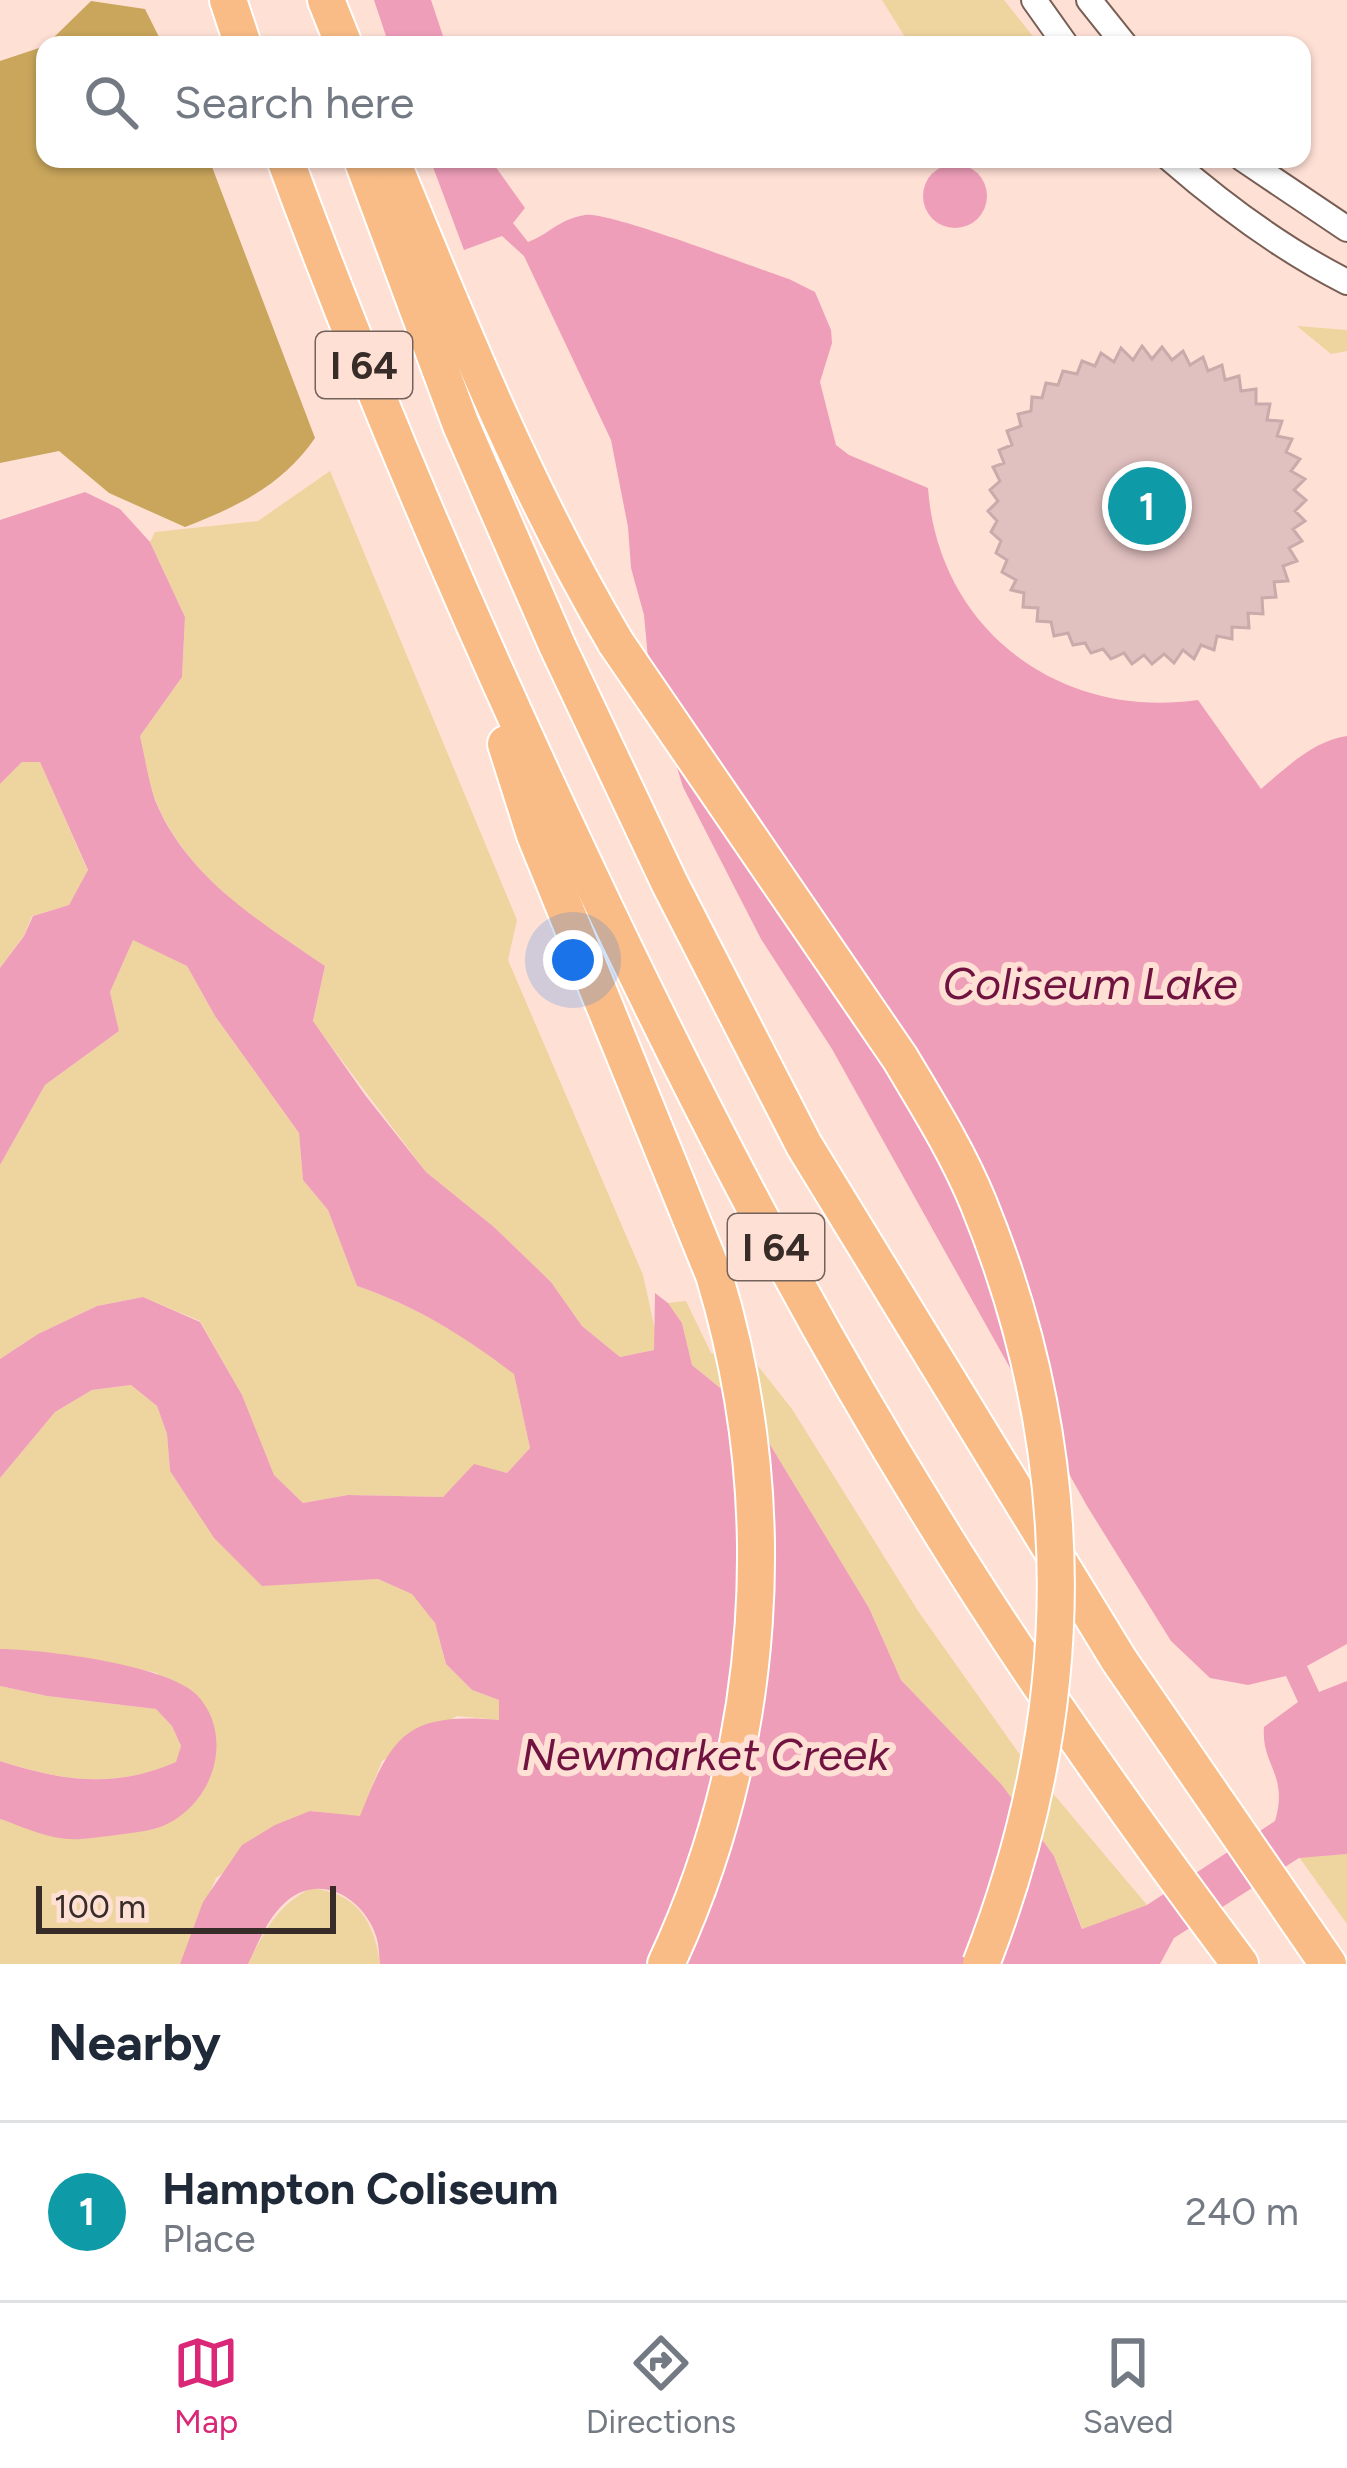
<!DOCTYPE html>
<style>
:root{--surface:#fff;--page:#f6f6f7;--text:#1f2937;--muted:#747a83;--line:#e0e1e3;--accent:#db2777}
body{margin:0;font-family:Figtree,sans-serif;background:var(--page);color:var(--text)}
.scale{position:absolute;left:36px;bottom:30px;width:300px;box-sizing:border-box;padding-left:12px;border:6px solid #372c27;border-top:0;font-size:33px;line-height:42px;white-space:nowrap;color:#372c27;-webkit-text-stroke:9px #ffe0d5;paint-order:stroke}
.you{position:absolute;left:573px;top:960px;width:42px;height:42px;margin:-30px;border:9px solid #fff;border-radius:50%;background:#1a73e8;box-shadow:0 0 0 18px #1a73e833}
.badge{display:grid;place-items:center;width:78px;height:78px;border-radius:50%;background:var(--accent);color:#fff;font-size:39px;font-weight:700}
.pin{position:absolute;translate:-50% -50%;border:6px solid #fff;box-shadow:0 3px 12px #0006}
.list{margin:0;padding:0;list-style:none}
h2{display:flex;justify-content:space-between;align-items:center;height:156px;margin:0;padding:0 48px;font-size:51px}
h2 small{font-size:39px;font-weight:400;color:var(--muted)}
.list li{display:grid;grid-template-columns:78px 1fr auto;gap:36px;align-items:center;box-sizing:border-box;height:180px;padding:0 48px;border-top:3px solid var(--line)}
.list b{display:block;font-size:45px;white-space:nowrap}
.list p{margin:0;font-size:39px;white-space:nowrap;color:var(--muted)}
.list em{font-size:39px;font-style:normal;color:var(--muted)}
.icon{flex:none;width:66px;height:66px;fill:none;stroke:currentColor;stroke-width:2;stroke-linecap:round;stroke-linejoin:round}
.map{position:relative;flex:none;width:1347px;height:1964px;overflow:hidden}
.search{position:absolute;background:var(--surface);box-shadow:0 3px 9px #0004;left:36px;right:36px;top:36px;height:132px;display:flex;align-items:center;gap:30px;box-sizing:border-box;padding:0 42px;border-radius:24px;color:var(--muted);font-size:45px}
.sheet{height:336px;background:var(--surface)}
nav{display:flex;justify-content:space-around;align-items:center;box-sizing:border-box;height:168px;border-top:3px solid var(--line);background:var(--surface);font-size:33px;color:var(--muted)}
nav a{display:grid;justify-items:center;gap:6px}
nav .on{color:var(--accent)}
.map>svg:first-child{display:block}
.green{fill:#eed49f}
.forest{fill:#c9a65c}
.water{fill:#ef9eba}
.building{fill:#e1c1c0;stroke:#caaaaa;stroke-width:3}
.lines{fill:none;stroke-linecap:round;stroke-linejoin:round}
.tertiary-casing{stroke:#785e54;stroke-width:28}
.motorway-casing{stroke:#fff;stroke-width:40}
.tertiary{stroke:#fff;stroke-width:24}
.motorway{stroke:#f9bc86;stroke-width:36}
.motorway-bridge-casing{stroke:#fff;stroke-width:40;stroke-linecap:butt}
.motorway-bridge{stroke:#f9bc86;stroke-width:36}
.labels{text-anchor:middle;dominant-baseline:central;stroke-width:12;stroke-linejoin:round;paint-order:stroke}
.shield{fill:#ffe0d5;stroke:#73625b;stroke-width:3}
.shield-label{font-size:39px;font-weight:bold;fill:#372c27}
.water-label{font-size:45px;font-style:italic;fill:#711340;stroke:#ffe0d5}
</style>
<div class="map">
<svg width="1347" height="1964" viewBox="0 0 1347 1964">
<rect width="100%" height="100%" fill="#ffe0d5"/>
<!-- green -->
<g class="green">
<path d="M882,0H1004L1040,45H910Z"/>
<path d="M1297,326L1347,330V351L1331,354Z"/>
<path d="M330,471L517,920L508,960L643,1275L656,1334L654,1350L620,1357L582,1326L551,1282L494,1227L426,1172L313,1022L325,966C258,921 187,878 155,799C147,780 145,757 140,736L182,677L185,617L150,542L155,532L258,521Z"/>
<path d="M22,762H40L88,871L69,905L32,916L24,935L0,968V784Z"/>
<path d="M133,939L187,966L215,1016L299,1133L303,1180L328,1210L357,1286C416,1306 463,1335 514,1373L530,1448L507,1473L474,1465L443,1497L348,1495L303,1503L274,1475L242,1395L200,1321L143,1297L97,1306L38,1334L0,1359V1165L45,1085L119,1031L110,992Z"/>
<path d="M686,1301L711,1353L758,1366L792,1409L918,1611L1018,1752L1147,1905L1083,1930L1054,1856L1002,1785L901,1680L869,1608L751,1413L692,1365L682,1323L668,1303Z"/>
<path d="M131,1385L157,1406L167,1434L170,1471L214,1538L262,1585L378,1579L413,1594L435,1623L446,1664L472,1690L499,1700V1720L457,1716L382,1761L360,1817L310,1811L216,1878L180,1964H0V1819L14,1824L119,1832L156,1829L204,1790L157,1673L97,1660L0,1649V1478L55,1412L92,1390Z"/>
<path d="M0,1686L47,1696L156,1709L172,1726L181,1746L177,1762C115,1789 63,1781 0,1761Z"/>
<path d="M1347,1854V1924L1299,1857Z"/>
<path d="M311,1888C357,1893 374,1920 380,1964H248C265,1930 277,1906 311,1888Z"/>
</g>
<!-- forest -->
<g class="forest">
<path d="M91,1L145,9L163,45H46Z"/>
<path d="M45,46V159H209L315,438C283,485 237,507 185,527L109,493L59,451L0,463V61Z"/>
</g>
<!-- water -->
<g class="water">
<path d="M374,0H431L446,45H389Z"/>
<path d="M430,159H490L525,208L513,223L528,242C548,235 557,220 585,215C609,211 755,268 789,279L815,292L831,330L832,343L820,382L836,445L849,455L928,488C938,629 1059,720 1198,700L1261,789C1287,767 1313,741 1347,736V1644L1307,1666L1319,1692L1347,1681V1854L1299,1858L1174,1938L1160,1964H380C379,1955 379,1944 376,1936C364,1899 322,1873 288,1900C268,1916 259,1942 248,1964H180L203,1902L242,1845L275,1825L310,1811L360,1816C392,1735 406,1712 499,1720V1700L472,1690L446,1664L435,1623L412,1594L378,1579L262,1586L214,1538L170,1471L167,1434L157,1406L131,1385L92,1390L55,1412L0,1478V1359L38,1334L97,1306L143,1297L200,1322L242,1395L274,1475L303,1503L348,1495L443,1497L474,1464L507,1473L530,1448L514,1374C464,1336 416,1306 357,1286L328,1210L303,1180L299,1133L215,1016L187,966L133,940L110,992L119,1031L45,1085L0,1165V968L24,936L33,916L69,905L88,870L40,762H22L0,784V520L85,492L120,509L150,542L185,617L182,677L140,736C145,757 148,780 155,800C187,878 259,921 325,966L313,1021L365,1095L426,1172L494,1227L551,1282L582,1326L620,1357L654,1350L655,1293L668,1303L682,1323L692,1365L751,1413L869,1608L901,1680L1002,1785L1054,1856L1082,1929L1147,1905L1275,1821C1289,1774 1261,1766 1264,1727L1298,1702L1286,1676L1248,1685L1210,1678L1171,1641L1087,1506L832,1049L761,939L683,787L650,680L644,615L631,568L628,527L611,440L524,256L502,236L464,250Z"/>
<circle cx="955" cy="196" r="32"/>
<path d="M0,1649C42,1649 168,1665 197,1695C238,1739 210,1813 154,1829C143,1832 94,1838 81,1839C51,1841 27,1828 0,1819V1761C62,1781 115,1789 176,1762L181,1746L172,1726L156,1709L47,1696L0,1686Z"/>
</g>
<!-- building -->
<path class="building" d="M1142,346L1152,359L1162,347L1172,360L1183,351L1190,365L1203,357L1208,371L1222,365L1225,380L1239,376L1241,391L1256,389V404H1270L1267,420L1282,421L1277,436L1292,439L1286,452L1300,459L1291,471L1305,479L1294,490L1306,500L1295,511L1305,521L1293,529L1302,541L1289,548L1297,561L1283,566L1288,581L1274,582L1276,597L1262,598L1263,614L1248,613L1249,628L1232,627V639L1217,636L1214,650L1201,645L1194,659L1183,650L1174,663L1164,654L1152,664L1144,655L1132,664L1124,653L1111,659L1103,649L1091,653L1085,643L1073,645L1068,633L1054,636L1051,622L1037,621L1038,608L1023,607L1024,593L1011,590L1016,580L1002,572L1007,560L996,553L1001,541L991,532L997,521L988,511L998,501L990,490L1000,481L993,467L1004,463L999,450L1012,445L1007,431L1021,426L1018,414L1031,411L1032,397L1042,398L1046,383L1058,385L1063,371L1077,374L1082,361L1095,366L1101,353L1114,362L1121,348L1133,360Z"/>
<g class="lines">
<!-- tertiary casing -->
<g class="tertiary-casing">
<g id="tertiary">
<path d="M1034,0L1066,45"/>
<path d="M1089,0L1125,45"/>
<path d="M1170,159C1224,206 1282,249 1347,282"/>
<path d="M1243,159L1347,229"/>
</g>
</g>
<!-- motorway casing -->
<g class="motorway-casing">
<g id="motorway">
<path d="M228,0L243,45"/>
<path d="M326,0L344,45"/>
<path d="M285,159C373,397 474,631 582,860C686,1081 797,1298 925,1506C1021,1664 1129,1816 1240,1964"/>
<path d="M362,159L461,425L557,645L670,884L804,1145L1119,1660L1328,1964"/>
<path d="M391,159C459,325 525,489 616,643"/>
<path d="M506,744L535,835L714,1275C783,1502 767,1748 666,1964"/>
</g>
</g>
<!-- tertiary -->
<use href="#tertiary" class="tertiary"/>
<!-- motorway -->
<use href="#motorway" class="motorway"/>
<!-- motorway-bridge casing -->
<g class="motorway-bridge-casing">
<path id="motorway-bridge" d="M616,643L900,1058C928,1105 957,1151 978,1202C1082,1456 1081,1709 981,1964"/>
</g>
<!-- motorway-bridge -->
<use href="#motorway-bridge" class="motorway-bridge"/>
</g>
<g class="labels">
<!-- shield labels -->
<g class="shield">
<rect x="316" y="332" width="96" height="66" rx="9"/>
<rect x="728" y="1214" width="96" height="66" rx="9"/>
</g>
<g class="shield-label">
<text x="364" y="365">I 64</text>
<text x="776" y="1247">I 64</text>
</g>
<!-- water labels -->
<g class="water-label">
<text x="1090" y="983">Coliseum Lake</text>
<text x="705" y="1754">Newmarket Creek</text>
</g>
</g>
</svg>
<div class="scale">100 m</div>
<div class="you"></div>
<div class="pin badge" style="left:1147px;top:506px;background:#0f9aa8">1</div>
<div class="search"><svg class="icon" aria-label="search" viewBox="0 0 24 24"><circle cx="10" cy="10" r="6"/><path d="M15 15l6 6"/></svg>Search here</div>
</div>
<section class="sheet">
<h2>Nearby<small></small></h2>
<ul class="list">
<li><span class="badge" style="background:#0f9aa8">1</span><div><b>Hampton Coliseum</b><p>Place</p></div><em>240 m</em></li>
</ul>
</section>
<nav>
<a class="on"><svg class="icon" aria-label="map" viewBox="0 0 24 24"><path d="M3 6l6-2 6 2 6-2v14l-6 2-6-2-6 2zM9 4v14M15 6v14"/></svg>Map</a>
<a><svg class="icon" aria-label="directions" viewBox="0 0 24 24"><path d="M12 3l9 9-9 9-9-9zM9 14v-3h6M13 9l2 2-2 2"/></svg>Directions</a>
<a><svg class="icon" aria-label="saved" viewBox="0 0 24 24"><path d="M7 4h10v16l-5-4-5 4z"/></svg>Saved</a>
</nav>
